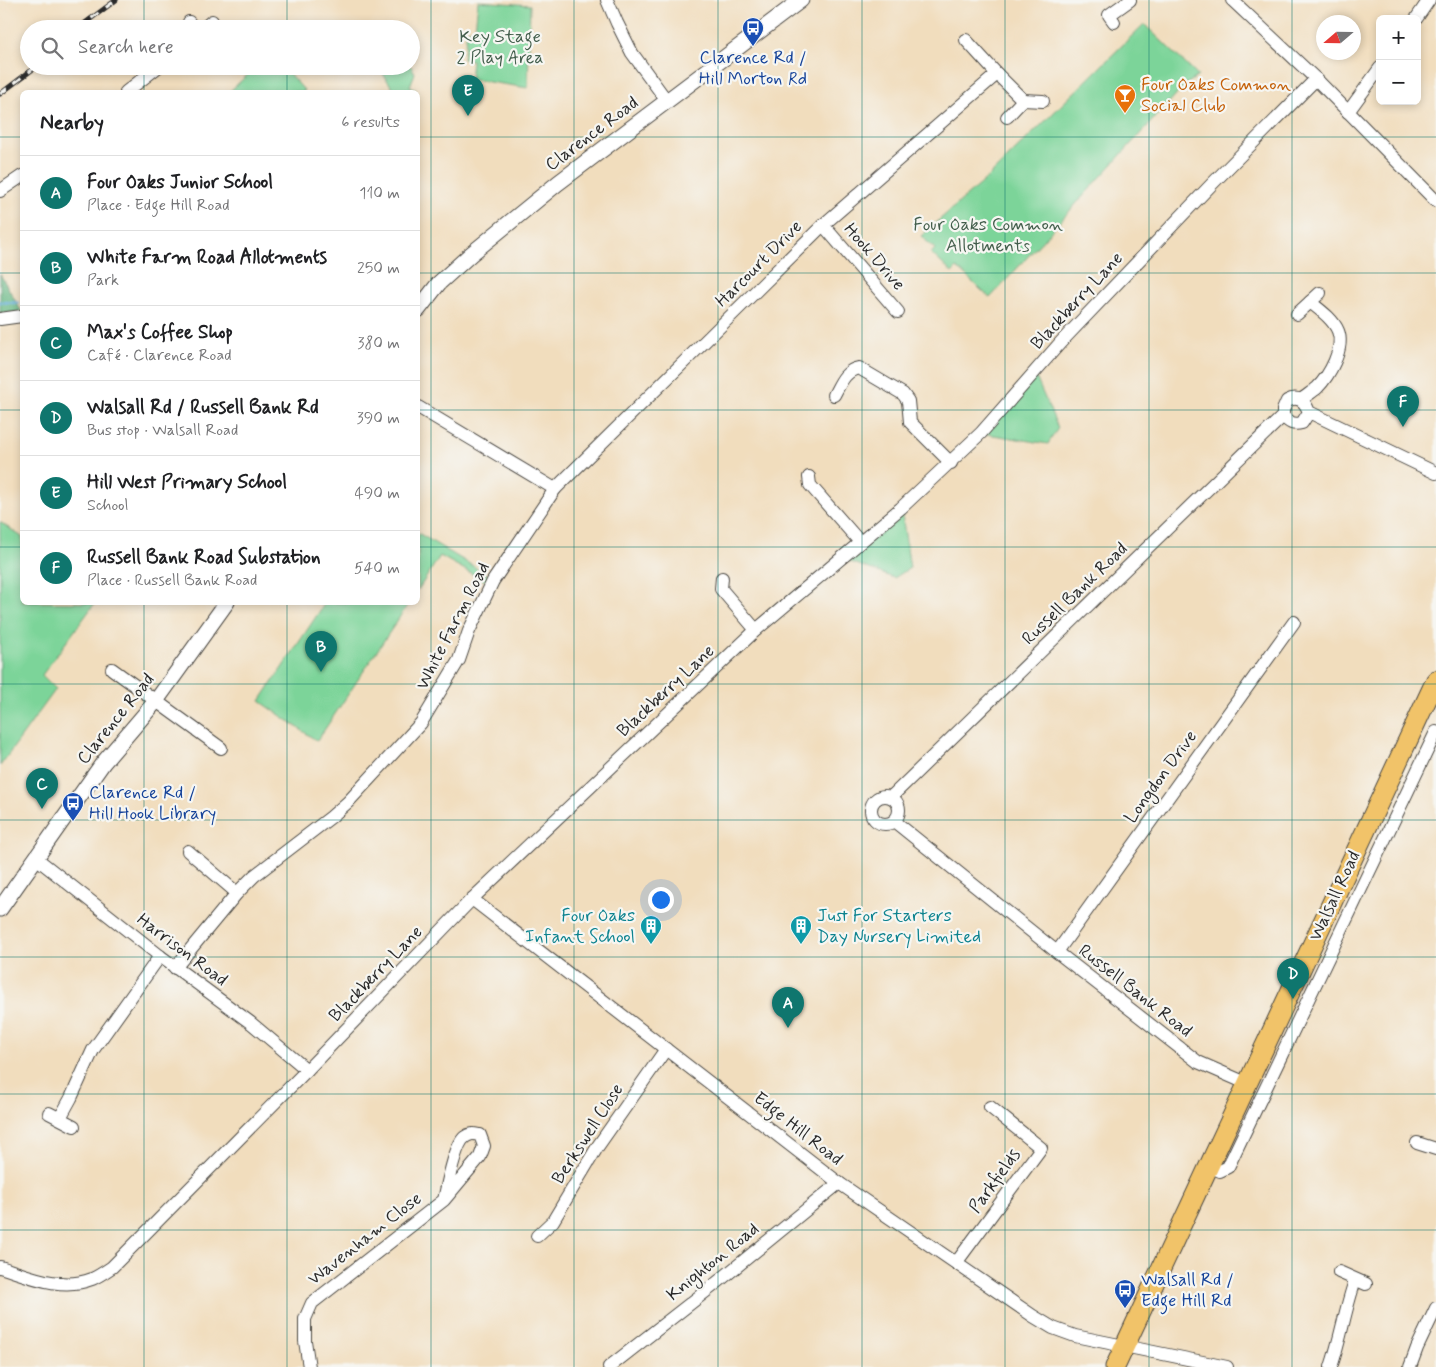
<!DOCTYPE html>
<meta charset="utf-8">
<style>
:root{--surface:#fff;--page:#f6f6f6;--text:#202124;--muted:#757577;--line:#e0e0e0;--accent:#0f766e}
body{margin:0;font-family:Mynerve,sans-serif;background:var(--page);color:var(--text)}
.controls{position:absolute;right:15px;top:15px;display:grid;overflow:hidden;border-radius:8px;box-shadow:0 2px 8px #0003}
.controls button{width:45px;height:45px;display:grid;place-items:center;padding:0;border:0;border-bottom:1px solid var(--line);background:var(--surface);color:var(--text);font:25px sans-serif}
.compass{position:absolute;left:1316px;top:15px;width:45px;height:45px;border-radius:50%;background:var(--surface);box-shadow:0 2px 8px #0003;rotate:250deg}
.you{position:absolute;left:660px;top:899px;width:18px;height:18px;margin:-12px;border:4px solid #fff;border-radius:50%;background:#1a73e8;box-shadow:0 0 0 8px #1a73e833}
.badge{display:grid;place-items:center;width:32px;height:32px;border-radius:50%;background:var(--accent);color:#fff;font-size:16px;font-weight:700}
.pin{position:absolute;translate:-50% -41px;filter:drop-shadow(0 1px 2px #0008)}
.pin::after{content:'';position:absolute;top:26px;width:18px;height:15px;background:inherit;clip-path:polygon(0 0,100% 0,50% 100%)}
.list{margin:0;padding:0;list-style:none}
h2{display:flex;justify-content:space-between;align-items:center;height:65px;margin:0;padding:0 20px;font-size:21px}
h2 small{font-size:16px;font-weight:400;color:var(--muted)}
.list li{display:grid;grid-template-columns:32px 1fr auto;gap:15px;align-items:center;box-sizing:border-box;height:75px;padding:0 20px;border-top:1px solid var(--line)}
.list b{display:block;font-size:19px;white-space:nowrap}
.list p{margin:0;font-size:16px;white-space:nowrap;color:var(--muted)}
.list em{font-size:16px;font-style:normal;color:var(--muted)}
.icon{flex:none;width:28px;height:28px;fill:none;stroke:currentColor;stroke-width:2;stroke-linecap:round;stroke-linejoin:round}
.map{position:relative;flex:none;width:1436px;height:1367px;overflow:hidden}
.search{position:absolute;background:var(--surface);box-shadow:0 2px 8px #0003;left:20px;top:20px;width:400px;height:55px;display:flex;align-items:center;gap:12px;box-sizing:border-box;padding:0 18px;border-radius:28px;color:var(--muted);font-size:19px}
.panel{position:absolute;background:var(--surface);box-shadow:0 2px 8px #0003;left:20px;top:90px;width:400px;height:515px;border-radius:8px}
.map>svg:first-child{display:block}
.green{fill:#7bd499;stroke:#538062}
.forest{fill:#64b681;stroke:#487056}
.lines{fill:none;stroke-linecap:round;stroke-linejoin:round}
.stream{stroke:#5eabd7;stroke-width:3}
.minor-casing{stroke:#494641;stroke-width:14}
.tertiary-casing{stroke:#494641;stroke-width:17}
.primary-casing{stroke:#494641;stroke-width:21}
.minor{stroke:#fff;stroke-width:12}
.tertiary{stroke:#fff;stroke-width:15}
.primary{stroke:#f1c369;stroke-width:19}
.rail-casing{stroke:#2b2b2b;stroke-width:5}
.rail{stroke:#f6f6f2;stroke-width:3;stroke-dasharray:9;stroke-linecap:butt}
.grid{fill:none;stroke:#0f766e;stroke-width:1;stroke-opacity:0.55}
.labels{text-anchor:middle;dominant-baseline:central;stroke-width:4.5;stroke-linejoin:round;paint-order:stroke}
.park-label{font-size:18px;fill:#435e4c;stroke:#f6f6f2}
.transit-label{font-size:18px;fill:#164399;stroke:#f6f6f2;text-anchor:start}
.food-label{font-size:18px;fill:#c56008;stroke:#f6f6f2;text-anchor:start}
.street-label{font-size:18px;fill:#2b2b2b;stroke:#f6f6f2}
.culture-label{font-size:18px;fill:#0d838f;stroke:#f6f6f2;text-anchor:end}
</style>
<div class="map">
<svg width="1436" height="1367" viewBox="0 0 1436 1367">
<rect width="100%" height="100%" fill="#f6f6f2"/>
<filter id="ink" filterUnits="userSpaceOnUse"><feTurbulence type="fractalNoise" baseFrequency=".02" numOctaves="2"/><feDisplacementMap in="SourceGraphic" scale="10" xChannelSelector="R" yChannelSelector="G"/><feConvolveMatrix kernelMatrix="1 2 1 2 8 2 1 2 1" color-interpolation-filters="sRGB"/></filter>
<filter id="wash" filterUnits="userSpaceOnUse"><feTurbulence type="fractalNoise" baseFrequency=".0096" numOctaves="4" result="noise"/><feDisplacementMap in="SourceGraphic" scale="20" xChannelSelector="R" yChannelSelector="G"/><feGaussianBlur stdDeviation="1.12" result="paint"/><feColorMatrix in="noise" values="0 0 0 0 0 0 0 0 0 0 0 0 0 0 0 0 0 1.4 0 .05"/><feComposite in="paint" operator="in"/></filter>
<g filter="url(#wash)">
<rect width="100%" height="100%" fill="#f1ddbd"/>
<!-- green -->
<g class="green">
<path d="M478,1L530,5L528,88L470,79L472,60L463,59L467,30H475Z"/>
<path d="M1144,24L1198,76L1184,86L990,298L957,268L952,273L931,253L935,249L921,236L988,177Z"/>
<path d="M257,66H282L305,91L303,92H229Z"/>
<path d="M378,66H411L415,73L410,86L416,89L414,92H395Z"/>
<path d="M1034,373L1058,428L1048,444L981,433Z"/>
<path d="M901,508L910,568L894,578L840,558Z"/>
<path d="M0,522L22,537V602L95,603L42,675L56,689L0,766Z"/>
<path d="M418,533L488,575L485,581L440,556L418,590Z"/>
<path d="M325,603H409L317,741L260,701Z"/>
</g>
<!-- forest -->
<path class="forest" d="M0,274L22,312L0,314Z"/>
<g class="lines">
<!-- stream -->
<path class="stream" d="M0,302L19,303"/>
</g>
</g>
<g filter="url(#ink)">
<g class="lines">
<!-- minor casing -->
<g class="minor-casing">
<g id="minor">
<path d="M607,0L617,23L632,53L667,101"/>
<path d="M1232,0L1316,79L1436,201"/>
<path d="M1416,19L1429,0"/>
<path d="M189,22L194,29"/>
<path d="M1114,22L1109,15L1130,0"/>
<path d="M203,29L212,21"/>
<path d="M966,40L997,74"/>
<path d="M126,92L159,66"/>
<path d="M1348,112L1380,68"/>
<path d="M1007,117L1023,100"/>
<path d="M0,191L22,176"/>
<path d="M823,225L898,312"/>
<path d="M1297,314L1320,293"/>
<path d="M0,319L22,316"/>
<path d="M834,395C840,384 845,370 859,368L903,394L908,401L910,422L951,463"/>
<path d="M1301,400C1306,396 1312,392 1317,388C1329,376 1345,348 1338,331C1333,319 1320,310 1310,302"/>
<path d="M1309,412L1302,423C1293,425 1289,423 1283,416V410L1287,401C1298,395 1305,401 1309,412L1436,473"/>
<path d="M809,477L810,485L860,542"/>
<path d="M555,489L823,225L997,74L1023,100L1043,101"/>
<path d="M722,578L721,589L756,630"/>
<path d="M112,669L221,748"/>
<circle cx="885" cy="810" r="14"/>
<path d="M891,797L1283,416"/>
<path d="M894,821L1057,952L1198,1062L1246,1083"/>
<path d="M188,851L237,893"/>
<path d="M36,858L160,956L251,1023L307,1070"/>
<path d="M472,899L839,1183L1033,1316L1053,1328L1075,1336L1227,1367"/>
<path d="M1057,952L1294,622"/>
<path d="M175,968L237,893L254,876L331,817L348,802L421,723L459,660L469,631L493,581L555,489L418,407"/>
<path d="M49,1113L74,1126"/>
<path d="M60,1118L71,1098L93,1050L160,956"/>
<path d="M1417,1143L1436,1149"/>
<path d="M1209,1166L1220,1171L1228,1167L1436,732"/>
<path d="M537,1236L553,1221L598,1146L666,1049"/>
<path d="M956,1263L1041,1148L990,1107"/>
<path d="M0,1267C29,1276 61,1291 92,1279C99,1276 106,1271 112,1267L307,1070L472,899L756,630L901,508L981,433L1061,342L1212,184L1316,79"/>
<path d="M1339,1272L1366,1284"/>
<path d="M309,1367L305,1341V1319L312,1303L444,1200L480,1157L484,1146L480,1135C474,1134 470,1133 465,1137C455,1144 447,1187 444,1200"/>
<path d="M609,1367L714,1285L839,1183"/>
<path d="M1331,1367C1341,1338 1345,1309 1355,1281"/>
<path d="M1410,1367L1417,1348L1436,1308"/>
</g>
</g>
<!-- tertiary casing -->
<g class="tertiary-casing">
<g id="tertiary">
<path d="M418,310L439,283L471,254L558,183L801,0"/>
<path d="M0,909L103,763L156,701L227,602"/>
</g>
</g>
<!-- primary casing -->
<g class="primary-casing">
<path id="primary" d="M1115,1367L1436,680"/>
</g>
<!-- minor -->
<use href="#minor" class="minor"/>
<!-- tertiary -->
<use href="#tertiary" class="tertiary"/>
<!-- primary -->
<use href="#primary" class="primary"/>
<!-- rail casing -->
<g class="rail-casing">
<g id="rail">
<path d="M77,29L116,0"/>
<path d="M0,94L37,66"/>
</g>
</g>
<!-- rail -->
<use href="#rail" class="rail"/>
</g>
</g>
<!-- grid -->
<path class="grid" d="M144,0V29M287,0V29M431,0V1367M574,0V1367M718,0V1367M862,0V1367M1005,0V1367M1149,0V1367M1292,0V1367M144,66V92M287,66V92M0,137H22M418,137H1436M0,273H22M418,273H1436M0,410H22M418,410H1436M0,547H22M418,547H1436M144,602V1367M287,602V1367M0,684H1436M0,820H1436M0,957H1436M0,1094H1436M0,1230H1436"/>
<!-- icons -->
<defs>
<g id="bus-pin" transform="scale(1.125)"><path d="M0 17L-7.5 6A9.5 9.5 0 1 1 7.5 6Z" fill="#1a4fb4" stroke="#f6f6f2"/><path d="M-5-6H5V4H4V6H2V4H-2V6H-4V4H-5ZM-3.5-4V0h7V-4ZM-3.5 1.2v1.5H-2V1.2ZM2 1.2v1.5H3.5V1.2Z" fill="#fff"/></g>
<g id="bar-pin" transform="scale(1.125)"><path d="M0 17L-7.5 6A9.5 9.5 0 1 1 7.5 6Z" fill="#e8710a" stroke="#f6f6f2"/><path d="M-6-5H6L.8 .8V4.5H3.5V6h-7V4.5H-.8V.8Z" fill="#fff"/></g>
<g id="building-pin" transform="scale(1.125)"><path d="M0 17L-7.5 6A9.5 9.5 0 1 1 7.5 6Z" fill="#0f9aa8" stroke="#f6f6f2"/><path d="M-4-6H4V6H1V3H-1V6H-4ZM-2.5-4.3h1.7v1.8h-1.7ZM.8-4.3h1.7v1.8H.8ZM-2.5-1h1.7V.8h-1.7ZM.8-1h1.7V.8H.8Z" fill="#fff"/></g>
</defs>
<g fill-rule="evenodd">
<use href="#bus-pin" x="753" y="28"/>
<use href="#bar-pin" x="1125" y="95"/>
<use href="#bus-pin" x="73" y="803"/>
<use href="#building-pin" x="651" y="926"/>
<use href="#building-pin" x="801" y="926"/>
<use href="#bus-pin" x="1125" y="1290"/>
</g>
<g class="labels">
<!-- park labels -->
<g class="park-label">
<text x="500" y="37">Key Stage<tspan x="500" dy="21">2 Play Area</tspan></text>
<text x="988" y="225">Four Oaks Common<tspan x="988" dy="21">Allotments</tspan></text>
</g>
<!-- transit labels -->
<g class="transit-label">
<text x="753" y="58" text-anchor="middle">Clarence Rd /<tspan x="753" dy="21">Hill Morton Rd</tspan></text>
<text x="89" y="793">Clarence Rd /<tspan x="89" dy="21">Hill Hook Library</tspan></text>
<text x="1141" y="1280">Walsall Rd /<tspan x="1141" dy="21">Edge Hill Rd</tspan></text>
</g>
<!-- food labels -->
<g class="food-label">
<text x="1141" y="85">Four Oaks Common<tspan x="1141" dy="21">Social Club</tspan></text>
</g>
<!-- street labels -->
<g class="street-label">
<text transform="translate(592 134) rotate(-37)">Clarence Road</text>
<text transform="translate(874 257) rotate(49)">Hook Drive</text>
<text transform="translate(759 264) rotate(-45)">Harcourt Drive</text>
<text transform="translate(1077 301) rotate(-47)">Blackberry Lane</text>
<text transform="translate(1075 594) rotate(-44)">Russell Bank Road</text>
<text transform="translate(453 626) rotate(-63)">White Farm Road</text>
<text transform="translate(666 691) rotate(-43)">Blackberry Lane</text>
<text transform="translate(116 719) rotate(-51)">Clarence Road</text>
<text transform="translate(1161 777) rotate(-54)">Longdon Drive</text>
<text transform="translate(1335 896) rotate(-65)">Walsall Road</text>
<text transform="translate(182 950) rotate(37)">Harrison Road</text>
<text transform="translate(376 974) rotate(-46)">Blackberry Lane</text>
<text transform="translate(1135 991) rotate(38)">Russell Bank Road</text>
<text transform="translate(798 1129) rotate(38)">Edge Hill Road</text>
<text transform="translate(588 1134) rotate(-57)">Berkswell Close</text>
<text transform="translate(995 1181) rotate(-54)">Parkfields</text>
<text transform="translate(365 1239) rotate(-38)">Wavenham Close</text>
<text transform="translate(713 1262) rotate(-39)">Knighton Road</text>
</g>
<!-- culture labels -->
<g class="culture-label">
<text x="635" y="916">Four Oaks<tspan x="635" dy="21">Infant School</tspan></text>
<text x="817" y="916" text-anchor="start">Just For Starters<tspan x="817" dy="21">Day Nursery Limited</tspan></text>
</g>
</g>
</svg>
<div class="controls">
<button>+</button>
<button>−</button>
</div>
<svg class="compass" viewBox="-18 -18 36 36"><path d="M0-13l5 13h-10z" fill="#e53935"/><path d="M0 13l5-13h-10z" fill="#757577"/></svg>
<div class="you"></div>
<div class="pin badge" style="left:788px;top:1028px">A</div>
<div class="pin badge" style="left:321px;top:672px">B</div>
<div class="pin badge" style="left:42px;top:809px">C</div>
<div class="pin badge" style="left:1293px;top:999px">D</div>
<div class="pin badge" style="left:468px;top:116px">E</div>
<div class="pin badge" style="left:1403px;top:427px">F</div>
<div class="search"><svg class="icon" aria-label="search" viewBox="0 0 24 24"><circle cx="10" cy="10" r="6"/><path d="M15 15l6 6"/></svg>Search here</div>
<section class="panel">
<h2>Nearby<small>6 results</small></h2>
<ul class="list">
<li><span class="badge">A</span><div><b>Four Oaks Junior School</b><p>Place · Edge Hill Road</p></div><em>110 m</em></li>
<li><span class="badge">B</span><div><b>White Farm Road Allotments</b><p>Park</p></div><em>250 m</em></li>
<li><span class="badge">C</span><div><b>Max's Coffee Shop</b><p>Café · Clarence Road</p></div><em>380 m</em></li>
<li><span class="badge">D</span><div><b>Walsall Rd / Russell Bank Rd</b><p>Bus stop · Walsall Road</p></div><em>390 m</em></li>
<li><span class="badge">E</span><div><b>Hill West Primary School</b><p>School</p></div><em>490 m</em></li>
<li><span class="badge">F</span><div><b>Russell Bank Road Substation</b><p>Place · Russell Bank Road</p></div><em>540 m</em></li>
</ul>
</section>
</div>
